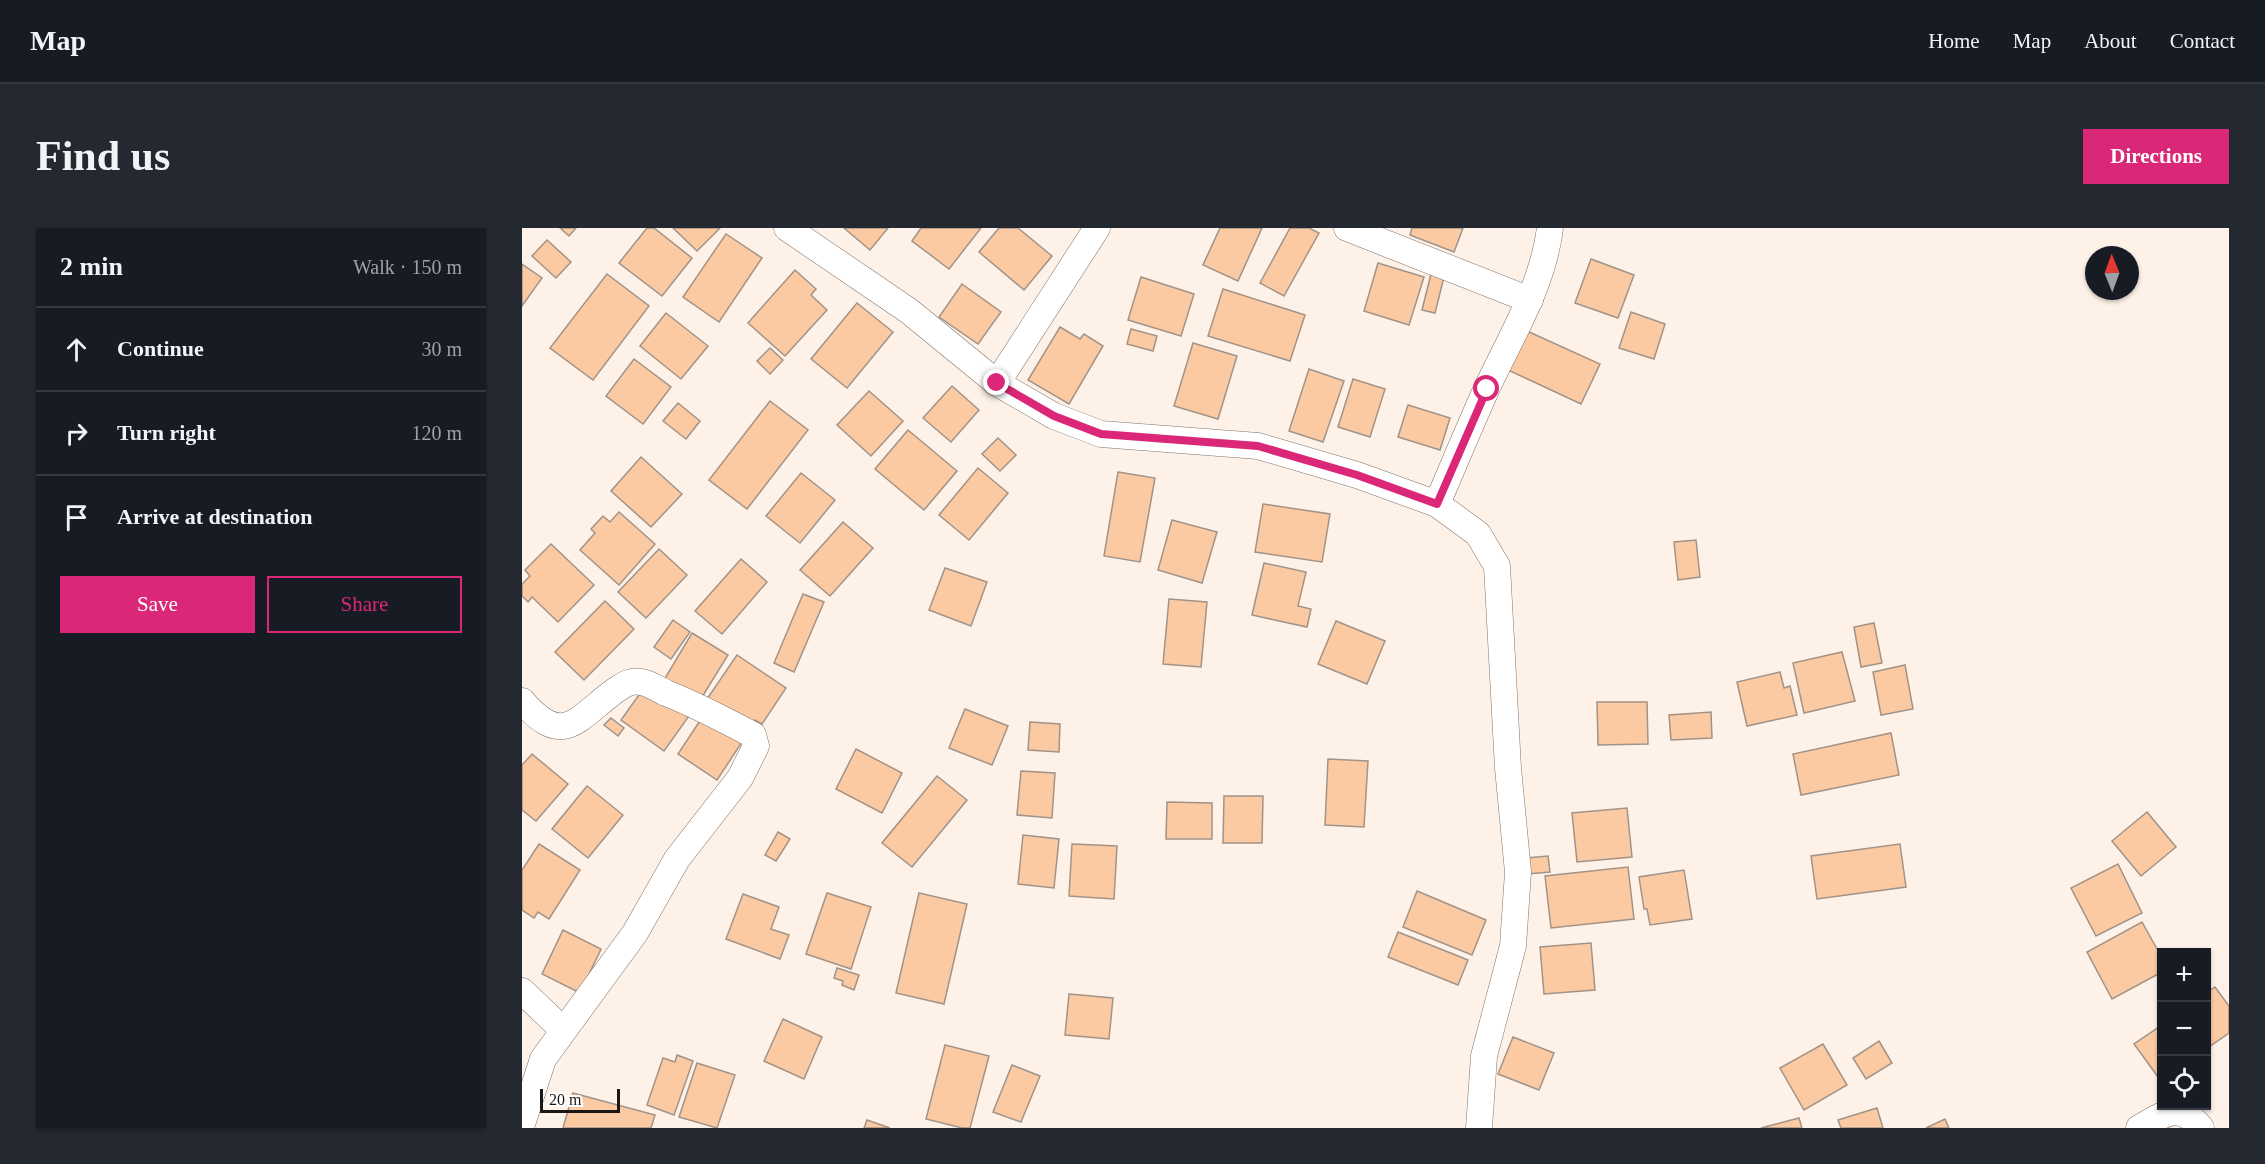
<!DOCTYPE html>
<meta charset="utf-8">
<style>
:root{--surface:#171b24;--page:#242831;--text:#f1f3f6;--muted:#9ea1a6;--line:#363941;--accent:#db2777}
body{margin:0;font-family:Georgia,serif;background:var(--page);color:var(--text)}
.controls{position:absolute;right:18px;bottom:18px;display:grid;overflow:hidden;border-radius:0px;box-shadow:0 2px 4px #0004}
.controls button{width:54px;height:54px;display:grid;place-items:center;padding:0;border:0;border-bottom:2px solid var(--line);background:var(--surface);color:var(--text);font:30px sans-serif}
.compass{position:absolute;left:1563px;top:18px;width:54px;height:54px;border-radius:50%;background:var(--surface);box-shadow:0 2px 4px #0004;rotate:359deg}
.scale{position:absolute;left:18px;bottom:15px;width:80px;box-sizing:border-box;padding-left:6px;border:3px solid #1c1712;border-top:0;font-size:16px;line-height:21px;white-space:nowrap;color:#1c1712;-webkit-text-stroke:4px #fff;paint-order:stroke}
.stop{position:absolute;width:18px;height:18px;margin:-14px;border:4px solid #db2777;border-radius:50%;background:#fff}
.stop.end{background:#db2777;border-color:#fff;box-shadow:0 2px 6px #0008}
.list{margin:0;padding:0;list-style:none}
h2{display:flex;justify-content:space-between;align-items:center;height:78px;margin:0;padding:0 24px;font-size:26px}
h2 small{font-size:20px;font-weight:400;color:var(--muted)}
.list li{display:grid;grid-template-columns:39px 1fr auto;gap:18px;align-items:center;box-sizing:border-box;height:84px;padding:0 24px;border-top:2px solid var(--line)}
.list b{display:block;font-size:22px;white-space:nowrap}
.list em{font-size:20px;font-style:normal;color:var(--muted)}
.actions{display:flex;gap:12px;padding:18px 24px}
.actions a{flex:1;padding:14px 0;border:2px solid var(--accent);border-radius:0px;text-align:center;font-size:21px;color:var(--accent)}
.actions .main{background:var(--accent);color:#fff}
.icon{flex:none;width:33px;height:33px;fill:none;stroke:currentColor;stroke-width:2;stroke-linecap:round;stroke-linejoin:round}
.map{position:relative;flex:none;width:1707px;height:900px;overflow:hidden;border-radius:0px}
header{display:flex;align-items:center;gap:36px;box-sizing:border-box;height:84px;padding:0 30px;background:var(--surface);border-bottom:2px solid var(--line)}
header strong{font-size:28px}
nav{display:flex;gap:33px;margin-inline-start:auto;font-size:21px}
.intro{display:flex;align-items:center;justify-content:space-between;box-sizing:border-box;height:144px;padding:0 36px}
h1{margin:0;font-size:42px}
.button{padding:15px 27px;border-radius:0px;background:var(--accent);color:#fff;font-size:21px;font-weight:700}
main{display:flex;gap:36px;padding:0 36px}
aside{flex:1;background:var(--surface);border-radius:0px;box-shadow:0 2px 4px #0004}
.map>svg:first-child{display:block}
.building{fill:#fccaa2;stroke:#a19388;stroke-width:1.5}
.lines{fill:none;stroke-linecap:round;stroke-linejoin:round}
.street-casing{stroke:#817369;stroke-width:27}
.street{stroke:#fff;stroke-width:26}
.route{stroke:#db2777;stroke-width:8}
</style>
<header>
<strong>Map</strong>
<nav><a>Home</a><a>Map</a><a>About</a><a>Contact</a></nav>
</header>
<div class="intro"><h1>Find us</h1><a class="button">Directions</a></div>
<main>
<aside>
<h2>2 min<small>Walk · 150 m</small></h2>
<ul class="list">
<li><svg class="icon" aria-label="ahead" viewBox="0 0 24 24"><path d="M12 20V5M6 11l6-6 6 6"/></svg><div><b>Continue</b></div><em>30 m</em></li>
<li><svg class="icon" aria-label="right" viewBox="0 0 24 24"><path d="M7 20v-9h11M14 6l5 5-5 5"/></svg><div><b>Turn right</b></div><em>120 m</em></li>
<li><svg class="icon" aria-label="arrive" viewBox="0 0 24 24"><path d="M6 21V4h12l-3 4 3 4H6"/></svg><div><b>Arrive at destination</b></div></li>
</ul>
<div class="actions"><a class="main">Save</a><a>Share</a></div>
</aside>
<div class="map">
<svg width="1707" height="900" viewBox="0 0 1707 900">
<rect width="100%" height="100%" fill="#fef2e8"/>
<!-- building -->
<g class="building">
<path d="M38,0H54L47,8Z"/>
<path d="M125,0H132L170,30L140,68L97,35Z"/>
<path d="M151,0H198L175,23Z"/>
<path d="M322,0H366L348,22Z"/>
<path d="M399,0H459L427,41L390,13Z"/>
<path d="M477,0H496L530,28L502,62L457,24Z"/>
<path d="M698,0H740L716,53L681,37Z"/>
<path d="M768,0H787L797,5L762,68L738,55Z"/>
<path d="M890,0H941L932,24L888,7Z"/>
<path d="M204,6L240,30L197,94L161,69Z"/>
<path d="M25,12L49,34L34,50L10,28Z"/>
<path d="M1069,31L1112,47L1096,90L1053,75Z"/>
<path d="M856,35L902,49L887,97L842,83Z"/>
<path d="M0,36L20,50L0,78Z"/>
<path d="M273,42L294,61L289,67L305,82L263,128L226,95Z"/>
<path d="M85,46L127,78L71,152L28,120Z"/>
<path d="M909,46L922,49L913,85L900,82Z"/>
<path d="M619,49L672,66L659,108L606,92Z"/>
<path d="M440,56L479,84L456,116L417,89Z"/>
<path d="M701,61L783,87L768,133L686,108Z"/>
<path d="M335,75L371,104L325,160L289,131Z"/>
<path d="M1109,84L1143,96L1132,131L1097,120Z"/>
<path d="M144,85L186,118L159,151L118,118Z"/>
<path d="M538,99L558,111L562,106L581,118L547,176L506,152Z"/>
<path d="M609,101L635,108L631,123L605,116Z"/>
<path d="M1005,103L1078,136L1059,176L986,142Z"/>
<path d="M671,115L715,128L696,191L652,178Z"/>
<path d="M248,120L261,132L248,146L235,133Z"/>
<path d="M112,131L149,159L121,196L84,168Z"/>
<path d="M787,141L822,153L801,214L767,203Z"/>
<path d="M831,151L863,161L848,209L816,199Z"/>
<path d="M430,158L457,182L429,214L401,190Z"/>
<path d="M347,163L381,193L349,228L315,197Z"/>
<path d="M248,173L286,202L225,281L187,252Z"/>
<path d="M156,175L178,193L164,211L141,193Z"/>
<path d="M886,177L928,190L918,222L876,209Z"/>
<path d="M386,202L435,243L402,282L353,241Z"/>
<path d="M476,210L494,227L478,243L460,226Z"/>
<path d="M119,229L160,266L129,299L89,263Z"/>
<path d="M456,240L486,265L447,312L417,287Z"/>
<path d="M596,244L633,250L618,334L582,328Z"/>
<path d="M279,245L313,272L278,315L244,288Z"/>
<path d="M741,276L808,286L800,334L733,324Z"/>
<path d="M97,284L133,316L97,357L58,322L73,305L69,301L81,288L88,294Z"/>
<path d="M650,292L695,304L680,355L636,342Z"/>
<path d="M321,294L351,320L308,368L278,342Z"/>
<path d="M1174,312L1178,349L1156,352L1152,314Z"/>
<path d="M29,316L72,357L36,394L10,369L6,374L0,368V356L8,348L3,342Z"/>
<path d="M137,321L165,347L124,390L96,364Z"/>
<path d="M219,331L245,354L200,406L173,383Z"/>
<path d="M742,335L784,344L776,378L789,381L785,399L730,387Z"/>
<path d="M423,340L465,354L449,398L407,382Z"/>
<path d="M281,366L302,374L272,444L252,435Z"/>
<path d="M647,371L685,374L679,439L641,436Z"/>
<path d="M83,373L112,401L62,452L33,424Z"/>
<path d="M151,392L168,404L149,431L132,419Z"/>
<path d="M814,393L863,413L845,456L796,436Z"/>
<path d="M1352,395L1360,435L1339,439L1332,399Z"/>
<path d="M170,405L206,427L177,474L142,452Z"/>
<path d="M1320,424L1333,473L1282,485L1271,435Z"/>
<path d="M215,427L264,460L240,496L233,492L228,499L185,471Z"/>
<path d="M1383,437L1391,481L1359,487L1351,444Z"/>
<path d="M1258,444L1262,460L1268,458L1275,487L1225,498L1215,454Z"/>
<path d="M124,457L167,488L142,523L99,492Z"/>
<path d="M1075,474H1125L1126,516L1076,517Z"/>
<path d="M443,481L486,498L470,537L427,520Z"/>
<path d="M1189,484L1190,510L1149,512L1147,487Z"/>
<path d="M181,488L220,514L195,552L156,526Z"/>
<path d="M89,490L102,500L96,508L82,497Z"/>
<path d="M508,494L538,496L537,524L506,522Z"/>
<path d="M1369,505L1377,547L1279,567L1271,526Z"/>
<path d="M334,521L380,545L360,585L314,561Z"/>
<path d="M10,526L46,556L14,593L0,582V537Z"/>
<path d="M806,531L846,533L842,599L803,597Z"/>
<path d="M499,543L533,545L530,590L495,587Z"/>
<path d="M415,548L445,572L390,639L360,615Z"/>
<path d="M65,558L101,587L66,630L30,601Z"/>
<path d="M702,568H741L740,615H701Z"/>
<path d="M645,574L690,575V611H644Z"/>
<path d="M1105,580L1110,629L1055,634L1050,585Z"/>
<path d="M1625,584L1654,619L1619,648L1590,613Z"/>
<path d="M256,604L268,611L254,633L243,627Z"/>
<path d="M501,607L537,611L532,660L496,656Z"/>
<path d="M17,616L58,642L27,691L16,684L12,690L0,682V642Z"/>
<path d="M550,616L595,618L592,671L547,668Z"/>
<path d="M1378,616L1384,659L1295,671L1289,628Z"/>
<path d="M1026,628L1028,644L1005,646L1004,630Z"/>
<path d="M1596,636L1620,685L1574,708L1549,660Z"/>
<path d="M1106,639L1112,691L1029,700L1023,648Z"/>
<path d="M1162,642L1170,691L1128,697L1125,681H1122L1117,649Z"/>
<path d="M895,663L964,692L950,727L881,699Z"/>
<path d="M305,665L349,679L329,741L284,726Z"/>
<path d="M397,665L445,676L422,776L374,765Z"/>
<path d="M221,666L257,679L249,701L267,707L258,731L204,711Z"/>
<path d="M1620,694L1640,730V744L1590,771L1565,724Z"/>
<path d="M41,702L79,721L58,765L20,746Z"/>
<path d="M876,704L946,732L936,757L866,729Z"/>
<path d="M1069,715L1073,762L1022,766L1018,719Z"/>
<path d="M315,740L337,747L332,762L320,757L321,753L312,750Z"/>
<path d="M1693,759L1707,778V805L1684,821V765Z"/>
<path d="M547,766L591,770L587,811L543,807Z"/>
<path d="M261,791L300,809L282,851L242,833Z"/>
<path d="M1640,797V852L1639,853L1612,816Z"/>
<path d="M991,809L1032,825L1017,862L976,846Z"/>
<path d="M1357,813L1370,835L1344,851L1331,830Z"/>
<path d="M1301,816L1325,857L1282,882L1258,840Z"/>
<path d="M423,817L467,828L448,900H440L404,891Z"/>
<path d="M155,827L171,833L152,887L125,877L141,830L153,834Z"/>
<path d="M175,835L213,847L195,900L157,889Z"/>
<path d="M490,837L518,848L499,894L471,884Z"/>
<path d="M51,865L133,887L129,900H41Z"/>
<path d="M1355,880L1361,900H1319L1316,892Z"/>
<path d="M1277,890L1280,900H1239Z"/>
<path d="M1423,891L1427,900H1404Z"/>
<path d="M345,892L368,900H342Z"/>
</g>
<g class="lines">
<!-- street casing -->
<g class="street-casing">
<g id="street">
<path d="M265,0L387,83L475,155L532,188L579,206L736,218L835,247L915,276L956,306L975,338L986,540L996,644L991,718L962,828L957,900"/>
<path d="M825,0L1008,72"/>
<path d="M475,155L575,0"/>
<path d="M915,276C931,238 947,200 964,162C988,110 1021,58 1028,0"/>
<path d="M0,473C42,521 54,491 94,462C102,457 108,452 119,454C127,455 136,461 144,465C174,477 203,492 231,507L234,518L218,550L155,631L113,705L21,831L0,896"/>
<path d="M0,763L41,802"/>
<path d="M1617,900C1642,886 1657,873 1679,900"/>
</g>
</g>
<!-- street -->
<use href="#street" class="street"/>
</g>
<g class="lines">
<!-- route -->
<path class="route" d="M475,155L532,188L579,206L736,218L835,247L915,276L965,161"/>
</g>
</svg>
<div class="controls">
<button>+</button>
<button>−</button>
<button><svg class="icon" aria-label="locate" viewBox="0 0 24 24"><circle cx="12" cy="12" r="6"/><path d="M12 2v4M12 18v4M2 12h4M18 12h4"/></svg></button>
</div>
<svg class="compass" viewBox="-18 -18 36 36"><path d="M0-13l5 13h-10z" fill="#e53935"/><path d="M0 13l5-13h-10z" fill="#9ea1a6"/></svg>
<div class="scale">20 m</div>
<div class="stop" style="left:965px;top:161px"></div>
<div class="stop end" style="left:475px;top:155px"></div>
</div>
</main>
